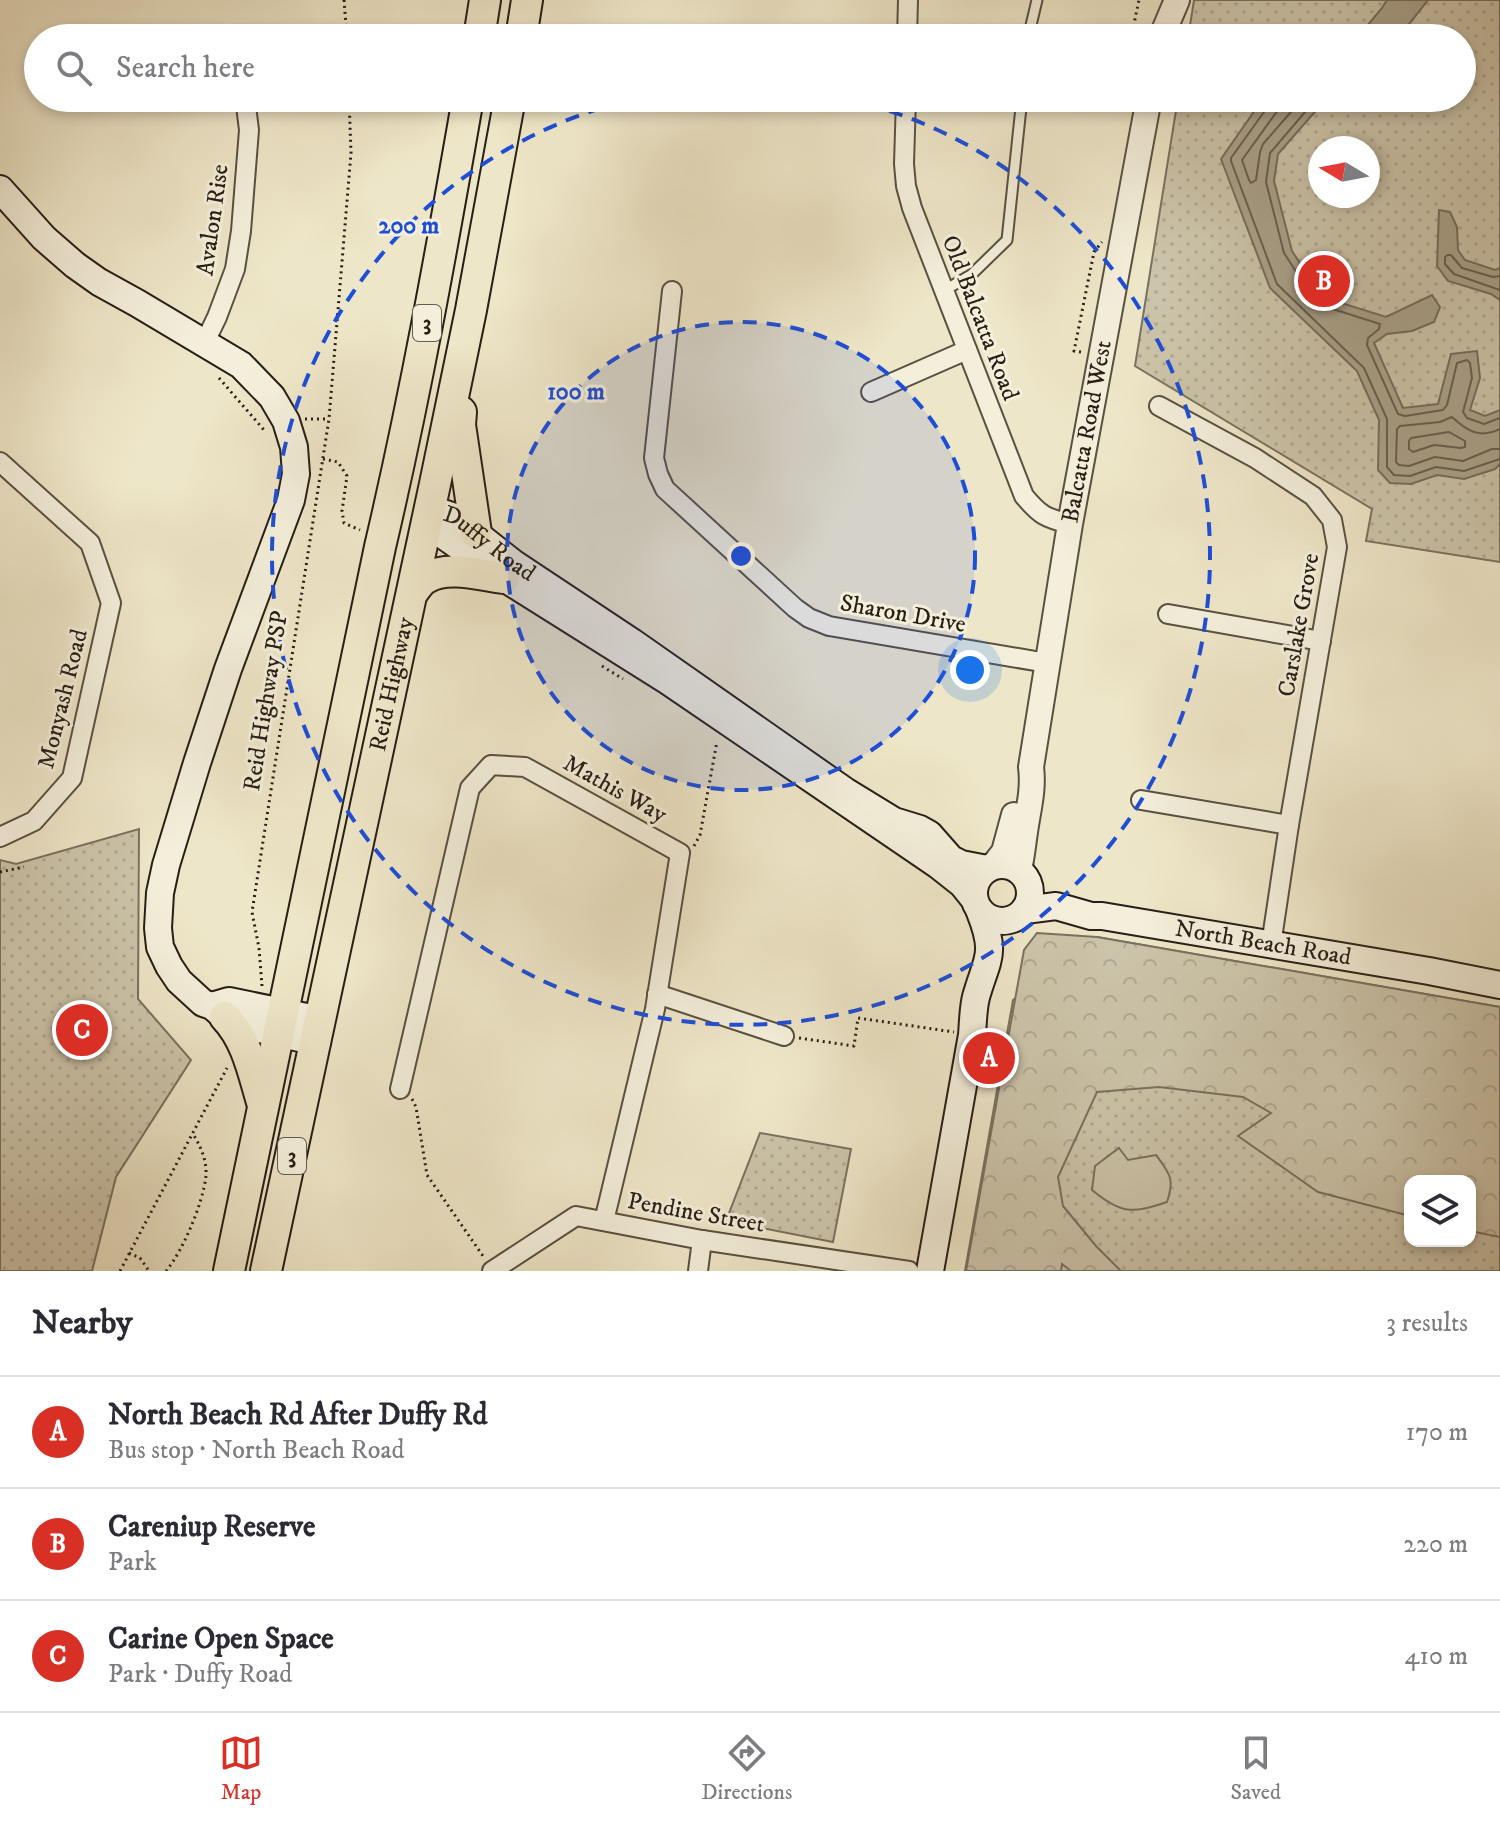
<!DOCTYPE html>
<meta charset="utf-8">
<style>
:root{--surface:#fff;--page:#f2f2f3;--text:#2b2b33;--muted:#7c7c81;--line:#e1e1e2;--accent:#d93025}
body{margin:0;font-family:"IM FELL DW Pica",serif;background:var(--page);color:var(--text)}
.controls{position:absolute;right:24px;bottom:24px;display:grid;overflow:hidden;border-radius:16px;box-shadow:0 4px 12px #0003}
.controls button{width:72px;height:72px;display:grid;place-items:center;padding:0;border:0;border-bottom:2px solid var(--line);background:var(--surface);color:var(--text);font:40px sans-serif}
.compass{position:absolute;left:1308px;top:136px;width:72px;height:72px;border-radius:50%;background:var(--surface);box-shadow:0 4px 12px #0003;rotate:280deg}
.you{position:absolute;left:970px;top:670px;width:28px;height:28px;margin:-20px;border:6px solid #fff;border-radius:50%;background:#1a73e8;box-shadow:0 0 0 12px #1a73e833}
.badge{display:grid;place-items:center;width:52px;height:52px;border-radius:50%;background:var(--accent);color:#fff;font-size:26px;font-weight:700}
.pin{position:absolute;translate:-50% -50%;border:4px solid #fff;box-shadow:0 2px 8px #0006}
.list{margin:0;padding:0;list-style:none}
h2{display:flex;justify-content:space-between;align-items:center;height:104px;margin:0;padding:0 32px;font-size:34px}
h2 small{font-size:26px;font-weight:400;color:var(--muted)}
.list li{display:grid;grid-template-columns:52px 1fr auto;gap:24px;align-items:center;box-sizing:border-box;height:112px;padding:0 32px;border-top:2px solid var(--line)}
.list b{display:block;font-size:30px;white-space:nowrap}
.list p{margin:0;font-size:26px;white-space:nowrap;color:var(--muted)}
.list em{font-size:26px;font-style:normal;color:var(--muted)}
.icon{flex:none;width:44px;height:44px;fill:none;stroke:currentColor;stroke-width:2;stroke-linecap:round;stroke-linejoin:round}
.map{position:relative;flex:none;width:1500px;height:1271px;overflow:hidden}
.search{position:absolute;background:var(--surface);box-shadow:0 4px 12px #0003;left:24px;right:24px;top:24px;height:88px;display:flex;align-items:center;gap:20px;box-sizing:border-box;padding:0 28px;border-radius:44px;color:var(--muted);font-size:30px}
.sheet{height:440px;background:var(--surface)}
nav{display:flex;justify-content:space-around;align-items:center;box-sizing:border-box;height:112px;border-top:2px solid var(--line);background:var(--surface);font-size:22px;color:var(--muted)}
nav a{display:grid;justify-items:center;gap:4px}
nav .on{color:var(--accent)}
.map>svg:first-child{display:block}
.grass{fill:url(#grass-dots);stroke:#7a7160;stroke-width:2;fill-rule:evenodd}
.forest{fill:url(#forest-crowns);stroke:#7a7160;stroke-width:2}
.garden{fill:#ccc4aa;stroke:#7a7160;stroke-width:2}
.water{fill:#aaa28b;stroke:#766d5c;stroke-width:2}
.lines{fill:none;stroke-linecap:round;stroke-linejoin:round}
.shore{stroke:#686050;stroke-width:2}
.service-casing{stroke:#595042;stroke-width:13}
.minor-casing{stroke:#595042;stroke-width:22}
.tertiary-casing{stroke:#595042;stroke-width:28}
.secondary-casing{stroke:#271e16;stroke-width:30}
.trunk-casing{stroke:#271e16;stroke-width:34}
.path{stroke:#271e16;stroke-width:3;stroke-dasharray:2 4;stroke-linecap:butt}
.service{stroke:#f4efdb;stroke-width:9}
.minor{stroke:#f4efdb;stroke-width:18}
.tertiary{stroke:#f4efdb;stroke-width:24}
.secondary{stroke:#f4efdb;stroke-width:26}
.trunk{stroke:#eee6c8;stroke-width:30}
.ring{fill:none;stroke:#1d4ed8;stroke-width:4;stroke-dasharray:14 10}
.labels{text-anchor:middle;dominant-baseline:central;stroke-width:6;stroke-linejoin:round;paint-order:stroke}
.shield{fill:#f4efdb;stroke:#645d51;stroke-width:2}
.shield-label{font-size:22px;font-weight:bold;fill:#271e16}
.street-label{font-size:24px;fill:#271e16;stroke:#f4efdb}
.centre{fill:#1d4ed8;stroke:#f4efdb;stroke-width:4}
.ring-label{font-size:24px;text-anchor:middle;font-weight:bold;fill:#1d4ed8;stroke:#f4efdb;stroke-width:6;stroke-linejoin:round;paint-order:stroke}
</style>
<div class="map">
<svg width="1500" height="1271" viewBox="0 0 1500 1271">
<defs>
<pattern id="grass-dots" width="8" height="8" patternUnits="userSpaceOnUse" patternTransform="scale(2)"><rect width="8" height="8" fill="#ccc4aa"/><path d="M2 2h.1M6 6h.1" fill="none" stroke="#afa892" stroke-width="1.8" stroke-linecap="round"/></pattern>
<pattern id="forest-crowns" width="20" height="18" patternUnits="userSpaceOnUse" patternTransform="scale(2)"><rect width="20" height="18" fill="#ccc4aa"/><path d="M2 6a3 3 0 1 1 6 0M12 15a3 3 0 1 1 6 0" fill="none" stroke="#afa892"/></pattern>
</defs>
<rect width="100%" height="100%" fill="#eee6c8"/>
<filter id="stains"><feTurbulence type="fractalNoise" baseFrequency=".0025" numOctaves="4"/><feColorMatrix values="0 0 0 0 .2 0 0 0 0 .09 0 0 0 0 .02 0 0 0 .5 -.17"/></filter>
<radialGradient id="worn" r=".72"><stop offset=".6" stop-color="#630" stop-opacity="0"/><stop offset="1" stop-color="#630" stop-opacity=".3"/></radialGradient>
<!-- grass -->
<g class="grass">
<path d="M1194,0H1500V562L1366,541L1372,509L1135,366L1178,98H1462V38H1188ZM1320,148H1368V196H1320Z"/>
<path d="M139,829L138,999L191,1060L116,1177L92,1271H0V860L16,864Z"/>
<path d="M1097,937L1500,1007V1271H965L1013,1000ZM1410,1181H1470V1241H1410Z"/>
<path d="M760,1133L851,1149L833,1242L726,1221Z"/>
</g>
<!-- forest -->
<path class="forest" d="M1037,933L1097,937L1500,1007V1237L1470,1231V1181H1410V1216L1318,1192L1238,1136L1271,1113L1243,1097L1159,1087L1097,1092L1058,1177L1063,1206L1096,1246L1121,1271H1071L1062,1264L1061,1271H966L1024,950Z"/>
<!-- garden -->
<path class="garden" d="M1119,1148L1128,1160L1156,1155C1170,1174 1175,1179 1167,1202C1132,1214 1121,1214 1092,1190L1095,1166Z"/>
<!-- water -->
<g class="water">
<path d="M1387,0H1428L1398,38H1357L1382,8Z"/>
<path d="M1268,98H1327L1278,154L1274,181L1292,251L1322,297L1386,317L1432,295L1440,307L1434,322L1412,331L1387,334L1374,343L1403,408L1438,404L1451,354L1477,351L1480,378L1470,410L1485,416L1500,410V464L1495,469L1464,479L1437,475L1411,484L1390,483L1378,470L1379,420L1357,371L1270,288L1221,159L1260,103Z"/>
<path d="M1439,210L1450,212L1457,227L1458,250L1465,260L1495,270L1500,268V300L1491,294L1448,281L1437,266Z"/>
</g>
<g class="lines">
<!-- shore -->
<g class="shore">
<path d="M1270,98L1269,105L1231,158V161L1277,284L1364,368L1387,419V467L1394,475L1410,476L1436,467L1464,471L1500,459"/>
<path d="M1280,98L1278,110L1242,160L1249,180L1251,183L1256,180L1260,152L1263,144L1303,98"/>
<path d="M1317,98L1270,153L1266,182L1284,253L1317,304L1380,324L1379,329L1368,338L1367,345L1398,414L1405,416L1443,410L1447,405L1457,363L1467,360L1470,363L1472,378L1463,412L1467,418L1484,424L1500,418"/>
<path d="M1500,276L1493,277L1462,268L1451,255H1448L1445,257V264L1454,274L1500,290"/>
<path d="M1500,429C1480,439 1467,431 1452,417L1440,422L1400,426L1397,429L1396,462L1399,465L1409,466L1435,457L1463,461L1492,449H1500"/>
<path d="M1449,432L1465,441V447L1461,448L1434,445L1413,452L1409,449V441L1411,438Z"/>
</g>
<!-- service casing -->
<g class="service-casing">
<g id="service">
<path d="M1028,38L1037,0"/>
<path d="M943,291L971,275L1007,240L1022,98"/>
</g>
</g>
<!-- minor casing -->
<g class="minor-casing">
<g id="minor">
<path d="M907,38L908,0"/>
<path d="M906,98L904,164L906,186L912,208L1024,496C1040,515 1045,518 1070,524"/>
<path d="M672,291L654,458L658,474L665,489L795,608L809,618L829,626L1047,663"/>
<path d="M204,344L217,317L235,269L241,231L249,130L245,98"/>
<path d="M871,392L967,350"/>
<path d="M1159,406L1255,458L1313,496L1332,520L1337,547L1289,825L1271,945"/>
<path d="M0,462L90,543L111,603L72,778L34,821L0,837"/>
<path d="M1168,614L1321,641"/>
<path d="M1141,800L1289,825"/>
<path d="M657,994L784,1036"/>
<path d="M400,1089L470,788L491,765L525,767L680,853L655,1009L604,1221"/>
<path d="M492,1271L576,1216L702,1240L909,1271"/>
<path d="M698,1271L702,1240"/>
</g>
</g>
<!-- tertiary casing -->
<g class="tertiary-casing">
<g id="tertiary">
<path d="M1161,38L1177,0"/>
<path d="M993,866L1004,852L1014,815"/>
<path id="s1" d="M1019,870C1022,857 1023,845 1025,832C1028,810 1034,790 1031,767L1070,524L1149,98"/>
</g>
</g>
<!-- secondary casing -->
<g class="secondary-casing">
<g id="secondary">
<path d="M0,189L44,238L75,265L99,282L137,303L241,365L272,397L286,421L294,447L296,474L291,500L228,669L197,763L166,865L160,893L158,928L160,947L169,966L179,981L203,1003L212,1006L225,1017L256,1028L317,1042"/>
<circle cx="1002" cy="893" r="28"/>
<path id="s2" d="M974,899L962,884L938,865L668,681L504,578L443,535L433,525L428,514L443,513L455,517L513,563L632,642L845,791L894,821L920,829L929,834L951,859L961,864L987,869"/>
<path id="s3" d="M1025,910L1056,906L1091,916H1102L1429,971L1500,985"/>
<path d="M212,1006L229,1001L321,1020"/>
<path d="M930,1271L972,1035C973,1023 973,1009 976,997C987,958 997,955 980,912"/>
</g>
</g>
<!-- trunk casing -->
<g class="trunk-casing">
<g id="trunk">
<path d="M479,38L485,0"/>
<path d="M521,38L527,0"/>
<path d="M461,412L460,425L476,533"/>
<path d="M413,592C417,587 420,581 426,578C448,565 480,575 504,578"/>
<path d="M225,1017C247,1040 253,1072 262,1102"/>
<path d="M229,1271L380,547C415,398 442,248 468,98"/>
<path id="s4" d="M266,1271L435,484L471,310L510,98"/>
</g>
</g>
<!-- path -->
<g class="path">
<path d="M344,0L347,38"/>
<path d="M1131,38L1139,0"/>
<path d="M1081,352L1074,351L1094,252L1102,242"/>
<path d="M219,378L264,430L267,429"/>
<path d="M305,419H329"/>
<path d="M323,459L338,462L347,476L342,511L344,523L360,530"/>
<path d="M602,666L623,679"/>
<path d="M694,846L700,835L717,741"/>
<path d="M0,872L24,867"/>
<path d="M262,986L259,948L252,912L329,419L351,153L349,98"/>
<path d="M799,1038L854,1046L858,1018L954,1032"/>
<path d="M412,1099L416,1107L427,1175L483,1256"/>
<path d="M129,1253L140,1258L149,1271"/>
<path d="M120,1271L227,1068"/>
<path d="M166,1271C183,1251 203,1203 206,1176C207,1161 201,1147 193,1134"/>
</g>
<!-- service -->
<use href="#service" class="service"/>
<!-- minor -->
<use href="#minor" class="minor"/>
<!-- tertiary -->
<use href="#tertiary" class="tertiary"/>
<!-- secondary -->
<use href="#secondary" class="secondary"/>
<!-- trunk -->
<use href="#trunk" class="trunk"/>
</g>
<!-- distance rings -->
<circle cx="741" cy="556" r="234" fill="#1d4ed8" fill-opacity=".12"/>
<g class="ring">
<circle cx="741" cy="556" r="234"/>
<path d="M843 98A469 469 0 1 1 639 98"/>
</g>
<g class="labels">
<!-- shield labels -->
<g class="shield">
<rect x="413" y="305" width="28" height="36" rx="6"/>
<rect x="278" y="1138" width="28" height="36" rx="6"/>
</g>
<g class="shield-label">
<text x="427" y="323">3</text>
<text x="292" y="1156">3</text>
</g>
<!-- street labels -->
<g class="street-label">
<text transform="translate(213 220) rotate(-82)">Avalon Rise</text>
<text transform="translate(980 318) rotate(69)">Old Balcatta Road</text>
<text stroke="none"><textPath href="#s1" startOffset="444">Balcatta Road West</textPath></text>
<text stroke="none"><textPath href="#s2" startOffset="742">Duffy Road</textPath></text>
<text transform="translate(903 614) rotate(10)">Sharon Drive</text>
<text transform="translate(1299 625) rotate(-80)">Carslake Grove</text>
<text stroke="none"><textPath href="#s4" startOffset="600">Reid Highway</textPath></text>
<text transform="translate(63 699) rotate(-76)">Monyash Road</text>
<text transform="translate(266 701) rotate(-81)">Reid Highway PSP</text>
<text transform="translate(615 789) rotate(29)">Mathis Way</text>
<text stroke="none"><textPath href="#s3" startOffset="242">North Beach Road</textPath></text>
<text transform="translate(696 1213) rotate(10)">Pendine Street</text>
</g>
</g>
<circle cx="741" cy="556" r="12" class="centre"/>
<g class="ring-label">
<text x="409" y="233">200 m</text>
<text x="576" y="399">100 m</text>
</g>
<rect width="100%" height="100%" filter="url(#stains)"/>
<rect width="100%" height="100%" fill="url(#worn)"/>
</svg>
<div class="controls">
<button><svg class="icon" aria-label="layers" viewBox="0 0 24 24"><path d="M12 4l9 5-9 5-9-5zM3 14l9 5 9-5"/></svg></button>
</div>
<svg class="compass" viewBox="-18 -18 36 36"><path d="M0-13l5 13h-10z" fill="#e53935"/><path d="M0 13l5-13h-10z" fill="#7c7c81"/></svg>
<div class="you"></div>
<div class="pin badge" style="left:989px;top:1058px">A</div>
<div class="pin badge" style="left:1324px;top:281px">B</div>
<div class="pin badge" style="left:82px;top:1030px">C</div>
<div class="search"><svg class="icon" aria-label="search" viewBox="0 0 24 24"><circle cx="10" cy="10" r="6"/><path d="M15 15l6 6"/></svg>Search here</div>
</div>
<section class="sheet">
<h2>Nearby<small>3 results</small></h2>
<ul class="list">
<li><span class="badge">A</span><div><b>North Beach Rd After Duffy Rd</b><p>Bus stop · North Beach Road</p></div><em>170 m</em></li>
<li><span class="badge">B</span><div><b>Careniup Reserve</b><p>Park</p></div><em>220 m</em></li>
<li><span class="badge">C</span><div><b>Carine Open Space</b><p>Park · Duffy Road</p></div><em>410 m</em></li>
</ul>
</section>
<nav>
<a class="on"><svg class="icon" aria-label="map" viewBox="0 0 24 24"><path d="M3 6l6-2 6 2 6-2v14l-6 2-6-2-6 2zM9 4v14M15 6v14"/></svg>Map</a>
<a><svg class="icon" aria-label="directions" viewBox="0 0 24 24"><path d="M12 3l9 9-9 9-9-9zM9 14v-3h6M13 9l2 2-2 2"/></svg>Directions</a>
<a><svg class="icon" aria-label="saved" viewBox="0 0 24 24"><path d="M7 4h10v16l-5-4-5 4z"/></svg>Saved</a>
</nav>
